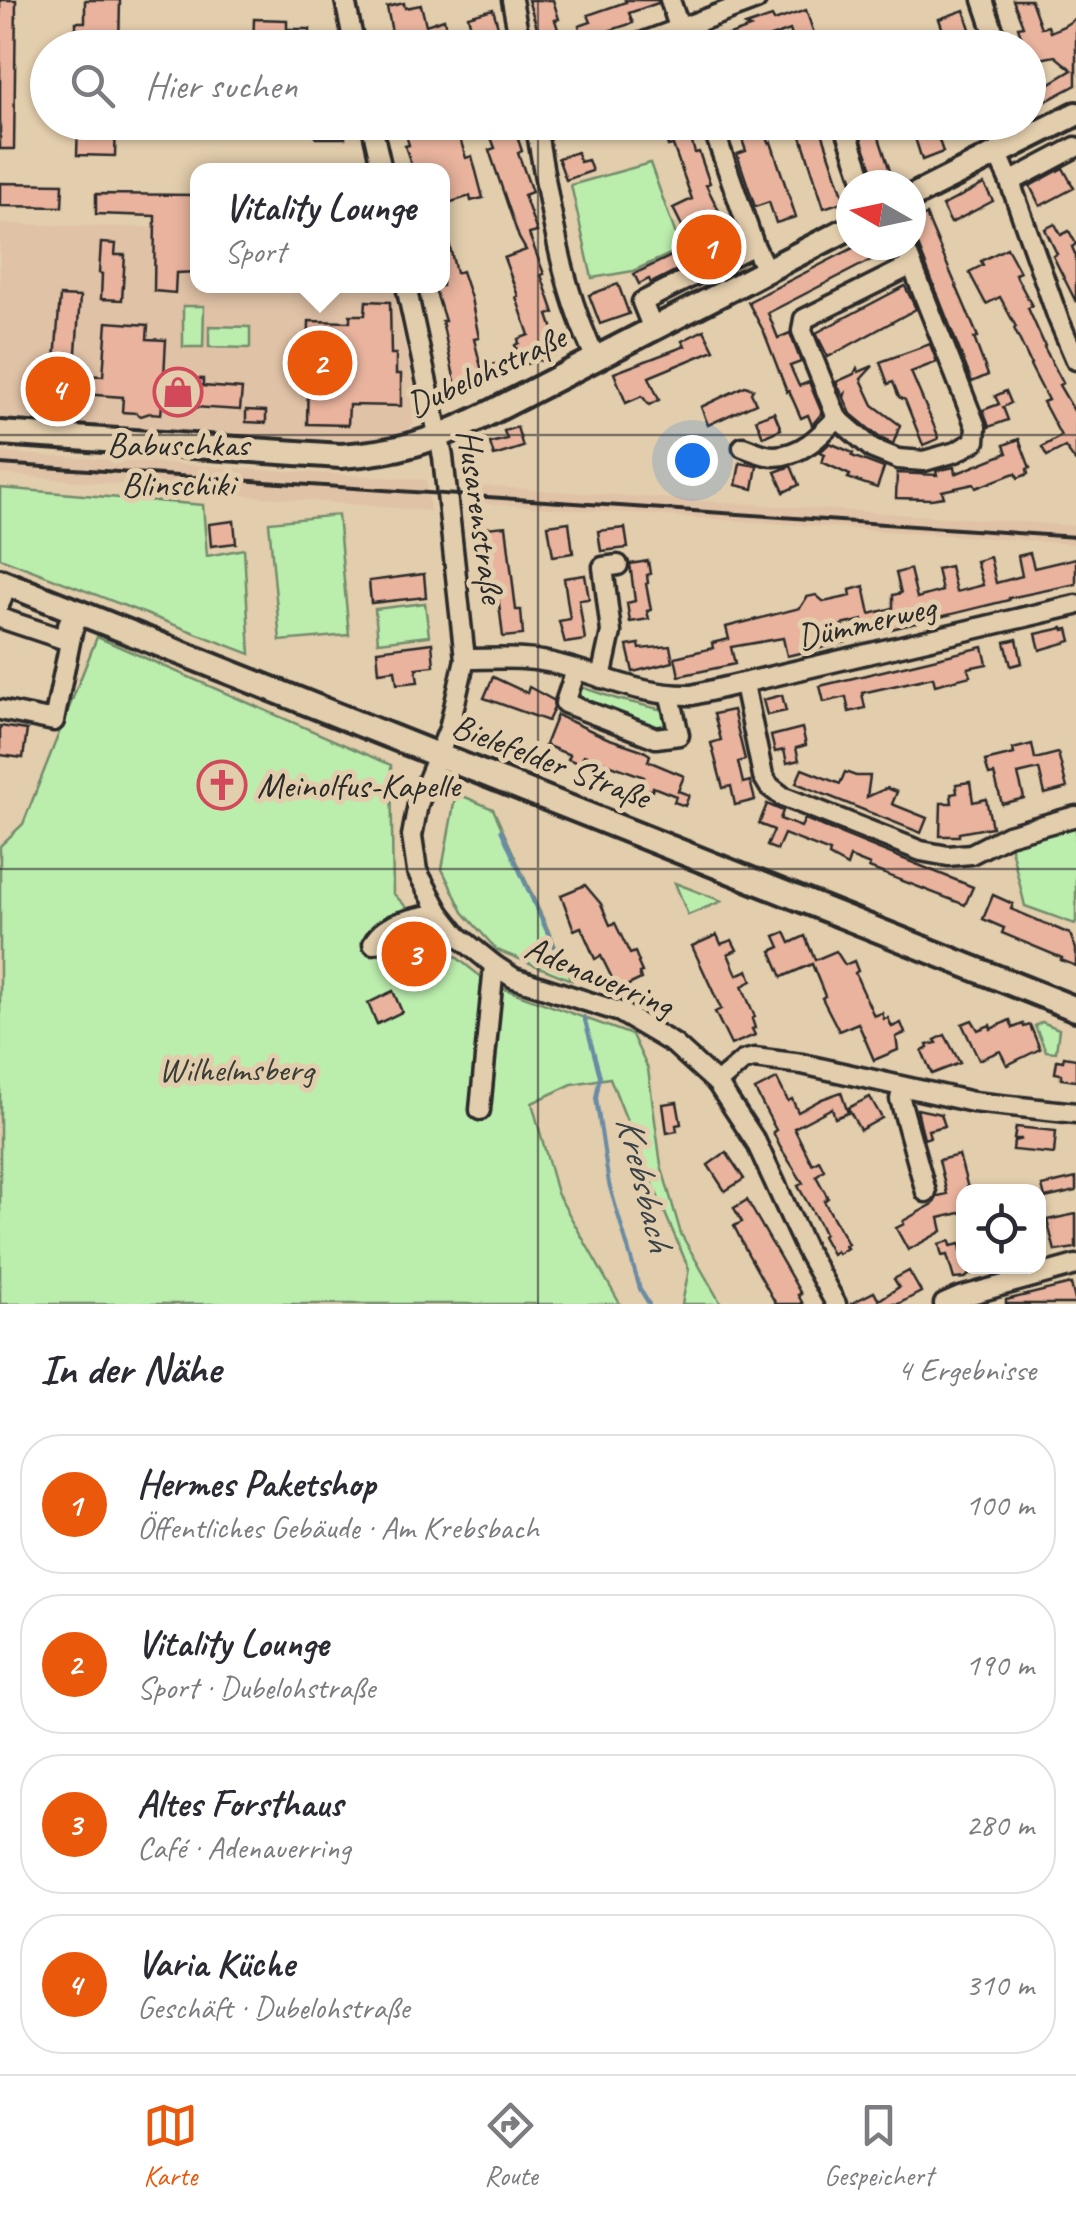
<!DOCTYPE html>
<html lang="de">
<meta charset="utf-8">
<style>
:root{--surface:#fff;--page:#f2f2f3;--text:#2b2b33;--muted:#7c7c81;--line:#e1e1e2;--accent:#ea580c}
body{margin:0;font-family:Caveat,sans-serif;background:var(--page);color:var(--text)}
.controls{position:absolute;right:30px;bottom:30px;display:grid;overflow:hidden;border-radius:20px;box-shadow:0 2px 8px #0004}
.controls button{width:90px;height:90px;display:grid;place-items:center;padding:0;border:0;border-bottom:2px solid var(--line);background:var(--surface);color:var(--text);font:50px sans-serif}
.compass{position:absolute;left:836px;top:170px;width:90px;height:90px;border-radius:50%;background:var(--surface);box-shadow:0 2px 8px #0004;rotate:279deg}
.you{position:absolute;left:692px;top:460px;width:35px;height:35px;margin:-25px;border:8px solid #fff;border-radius:50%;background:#1a73e8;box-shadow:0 0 0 15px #1a73e833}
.badge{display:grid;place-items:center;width:65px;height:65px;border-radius:50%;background:var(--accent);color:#fff;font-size:32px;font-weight:700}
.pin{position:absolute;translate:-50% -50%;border:5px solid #fff;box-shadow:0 2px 10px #0006}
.popup{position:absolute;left:190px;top:163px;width:260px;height:130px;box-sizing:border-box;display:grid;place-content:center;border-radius:20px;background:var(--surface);filter:drop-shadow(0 2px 8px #0005);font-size:32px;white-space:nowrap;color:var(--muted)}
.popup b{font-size:38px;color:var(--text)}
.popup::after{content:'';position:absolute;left:50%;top:100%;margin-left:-20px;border:20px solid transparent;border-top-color:var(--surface)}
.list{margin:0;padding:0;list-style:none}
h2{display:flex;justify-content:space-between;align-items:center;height:130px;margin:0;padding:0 40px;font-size:42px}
h2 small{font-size:32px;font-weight:400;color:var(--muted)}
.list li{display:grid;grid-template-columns:65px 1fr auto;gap:30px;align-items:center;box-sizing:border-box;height:140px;margin:0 20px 20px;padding:0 20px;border:2px solid var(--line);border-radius:40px}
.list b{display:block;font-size:38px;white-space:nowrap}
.list p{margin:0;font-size:32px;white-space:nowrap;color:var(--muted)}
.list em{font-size:32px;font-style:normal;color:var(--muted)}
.icon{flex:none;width:55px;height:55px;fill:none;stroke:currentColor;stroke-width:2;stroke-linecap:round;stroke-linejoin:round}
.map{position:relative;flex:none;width:1076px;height:1304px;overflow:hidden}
.search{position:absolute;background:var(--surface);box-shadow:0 2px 8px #0004;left:30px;right:30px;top:30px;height:110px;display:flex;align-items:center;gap:25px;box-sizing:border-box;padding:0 35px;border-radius:55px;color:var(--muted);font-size:38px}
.sheet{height:770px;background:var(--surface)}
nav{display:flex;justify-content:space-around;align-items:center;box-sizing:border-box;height:140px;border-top:2px solid var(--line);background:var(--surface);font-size:28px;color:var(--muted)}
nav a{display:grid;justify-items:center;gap:5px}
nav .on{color:var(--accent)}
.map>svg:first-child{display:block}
.built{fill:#e0c2a6}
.green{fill:#bbedad;stroke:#738c6c;stroke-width:2.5}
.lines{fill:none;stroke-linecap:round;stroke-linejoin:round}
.stream{stroke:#6b8ba4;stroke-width:4}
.building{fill:#e9b39d;stroke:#2b2b2b;stroke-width:2.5}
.minor-casing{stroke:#2b2b2b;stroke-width:25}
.major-casing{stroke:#2b2b2b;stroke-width:30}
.minor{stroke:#e2cdac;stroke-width:18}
.major{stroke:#e2cdac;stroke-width:22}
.rail{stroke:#2b2b2b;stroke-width:4}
.grid{fill:none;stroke:#2b2b2b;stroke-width:2.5;stroke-opacity:0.55}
.labels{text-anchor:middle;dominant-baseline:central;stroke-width:10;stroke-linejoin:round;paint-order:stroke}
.street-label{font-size:35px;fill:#2b2b2b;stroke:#e2cdac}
.poi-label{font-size:35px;fill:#2b2b2b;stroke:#e2cdac}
.park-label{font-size:35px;fill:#393e38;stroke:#e2cdac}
.water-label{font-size:38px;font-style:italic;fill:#3b4349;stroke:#e2cdac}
</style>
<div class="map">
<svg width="1076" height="1304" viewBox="0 0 1076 1304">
<rect width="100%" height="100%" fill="#e2cdac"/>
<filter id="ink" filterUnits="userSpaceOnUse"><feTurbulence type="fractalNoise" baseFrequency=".01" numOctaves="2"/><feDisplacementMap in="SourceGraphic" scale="20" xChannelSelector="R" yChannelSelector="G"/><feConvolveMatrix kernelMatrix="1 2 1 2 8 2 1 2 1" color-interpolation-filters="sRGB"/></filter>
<g filter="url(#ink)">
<!-- built -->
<g class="built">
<path d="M0,224L197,229L198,286H392L417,404L414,423L406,432L376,439L344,440L0,420Z"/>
<path d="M0,453L426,480L430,511L0,474Z"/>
<path d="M464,485L1076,526V544L466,502Z"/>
</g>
<!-- green -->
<g class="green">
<rect x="127" y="123" width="72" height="10"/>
<path d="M650,163L681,249L633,271L592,278L571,185Z"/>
<path d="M183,306H204L203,347H183Z"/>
<path d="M209,326L250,327V348L209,347Z"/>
<path d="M0,488L203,505L207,556L244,549L250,654L0,558Z"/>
<path d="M338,515L349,635L280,641L269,522Z"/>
<path d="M425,603L429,636L378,642L375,609Z"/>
<path d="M97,637L391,765L393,893L446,949L490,984L632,1035L648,1069L661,1165L681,1234L721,1304H682L689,1269L646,1169L610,1078L572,1084L532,1103L557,1193L620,1304H0V846L23,824Z"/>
<path d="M581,687L617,699L663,710L666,712L668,721L666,726L656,732L579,702L574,697L576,689Z"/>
<path d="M456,793L493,809L571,980L497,950L463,912L442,869Z"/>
<path d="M1076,823V921L1075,924L1025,906L1010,844L1015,840Z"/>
<path d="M675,883L722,901L688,915Z"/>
<path d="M1042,1022L1059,1029L1056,1052L1046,1051L1035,1026Z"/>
</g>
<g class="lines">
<!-- stream -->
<g class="stream">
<path d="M501,830L558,956"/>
<path d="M584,1017L600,1076L596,1098L609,1184L640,1289L649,1304"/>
</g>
</g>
<!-- building -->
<g class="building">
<path d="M0,0H16L14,149H0Z"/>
<path d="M85,0H120L119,48H76V22H85Z"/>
<path d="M528,0H553L559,19L555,20L563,45L540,48L534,28L537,27Z"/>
<path d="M625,0H658V3L629,13L633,23L583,39L579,26L591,22L588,15L626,2Z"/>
<path d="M1013,0H1031L1041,28L1048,26L1050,32L1064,26L1076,18V85L1048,100L1042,88L1072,70L1055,56L1034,60L1029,48H1025L1018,27L1023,26Z"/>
<path d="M404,3L405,8L421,5L426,25L444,19L450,48H395L387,7Z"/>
<path d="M493,9L502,41L499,42L500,48H477L468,16Z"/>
<path d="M806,10L818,45L796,48L790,30L739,48H698V46L750,28L745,26L772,17L774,21Z"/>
<path d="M964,10L976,48H949L939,19Z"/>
<path d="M254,19L287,20V29H310V35L331,36V48H253Z"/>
<path d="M78,122H116L115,156L77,155Z"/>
<path d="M402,122H455L466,158L472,156L483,198L471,201L470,196L442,205V170H413L405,146L409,145Z"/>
<path d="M661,122H686L695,153L699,152L708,178L710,183L706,185L734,241L651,283L649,279L639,284L634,274L692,246L673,208L692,199L673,145L668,146Z"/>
<path d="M736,122H762L769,143L771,142L796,217L776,223L769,202L755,207L737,154L746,151Z"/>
<path d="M855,122H874L891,174L876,180Z"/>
<path d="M910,122H933L943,152L922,160Z"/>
<path d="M962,122H996V124L966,134Z"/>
<path d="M513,124L522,151L518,153L532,192L524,195L537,232L529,234L544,274L541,275L554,313L548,315L560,350L556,351L557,354L544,358L543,362L539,360L526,364L525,362L522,363L515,345L519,343L518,339L529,335L516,297L518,296L504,258L526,250L519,238L489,150L495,148L489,132Z"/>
<path d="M820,126L845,201L824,208L800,133Z"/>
<rect x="316" y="127" width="29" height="11"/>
<path d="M577,152L580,162L588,160L592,171L566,180L558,158Z"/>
<path d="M1063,168L1074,188L1040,206L1030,186Z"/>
<path d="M0,183L63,184L62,207L0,206Z"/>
<path d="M984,184L993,201L951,223L942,206Z"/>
<path d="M96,194L198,195V272L176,273L175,293L154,291L155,216L96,214Z"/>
<path d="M926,215L978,337L974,338L988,375L972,382L916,240L911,235V221Z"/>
<path d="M1055,224L1061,235L1069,231L1076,244L1072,247L1076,256V302L1053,256L1057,254L1045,229Z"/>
<path d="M442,234H447L456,273L462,271L471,298L479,338L474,339L481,367L505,362L508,376L475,383V387L457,391L442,321H445L434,286H442Z"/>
<path d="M101,243L116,244L115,255H125L122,300L101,299L102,274L99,273Z"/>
<path d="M859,245H892V249L768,313L778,338L790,333L801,362L790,366L799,386L809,382L822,413L812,425L808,415L801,418L789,391L787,392L764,332L748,302Z"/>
<path d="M1007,248L1020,272L1015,274L1032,306L1028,308L1045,346L1044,347L1063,383L1059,385L1076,414V462L1065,447L1047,456L1042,447L1061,436L1043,402L1048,400L1030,365L1031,364L1014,328L1016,327L1000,297L986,304L969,272L983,265L981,261Z"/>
<path d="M618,284L629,314L600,324L589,295Z"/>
<path d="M905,286L916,309L828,357L816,333Z"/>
<path d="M60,296L80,297L75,366L79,367V375L103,376L107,322L148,325L147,339L166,340L164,377L203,379V386L242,389L240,410L162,405L161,414L150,413L141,416L136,413L122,412L123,397L83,394L82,412L33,409L35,378L52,379L54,373Z"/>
<path d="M366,301L390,302L391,354H396V374H401V406L349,405L348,425L307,424L309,321L350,322V315H365Z"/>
<path d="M704,330L714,350L649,377L659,400L649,405L642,396L626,403L614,373L685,346L682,341Z"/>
<path d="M930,344L937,362L911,372L937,433L938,439L923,445L905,400L899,397L893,382L888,384L880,362Z"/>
<path d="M873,366L861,379L873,405L900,425L893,444L880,438L851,414L844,398L845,394L843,396L836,382L854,374L857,368L859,372Z"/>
<path d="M745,386L753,389L751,393L756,403L708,425L701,407Z"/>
<path d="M1006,391L1011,403L1003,407L1008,420L989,427L983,410L999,404L995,396Z"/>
<path d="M246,410L266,411V423L246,422Z"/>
<path d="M774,412L781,429L763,437L756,419Z"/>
<path d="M517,427L523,447L494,456L490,443L507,439L504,431Z"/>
<path d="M1019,439L1030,468L1027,469L1028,474L1018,478L1016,473L1012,474L976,488L974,484L942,491L944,497L931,499L896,498L897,473L937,475L936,471L954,467L955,474L1007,453L1004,445Z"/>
<path d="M830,443L853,453L852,456L884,468L877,488L848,478L850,475L822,462L825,454L820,452Z"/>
<path d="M740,463L757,466L753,489L736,485Z"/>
<path d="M791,466L799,485L784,492L775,472Z"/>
<path d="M234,521L236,543L211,546L209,524Z"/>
<path d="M569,522L573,553L553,556L548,525Z"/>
<path d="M506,526L516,610H521L523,635L503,637L498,595H494L485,528Z"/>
<path d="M625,528L628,548L601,551L598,531Z"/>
<path d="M1030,553L1034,568L1076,558V584L1009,598V600L867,635L863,620L842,625L846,642L787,656L783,638L731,647L735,664L679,676L675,657L713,648L712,643L729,639L726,627L800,608L807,597L816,595L824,602L851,596L850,590L864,586L870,614L893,608V595L901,593L896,573L910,569L917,598L942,591L937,569L950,566L956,592L983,585L976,561L990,557L996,583L1022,576L1018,556Z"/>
<path d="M648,561L650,574L647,575L648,583L646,584L651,610L647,611L649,619L630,622L627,603L635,601L630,564Z"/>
<path d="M424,574L426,597L371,603L369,581Z"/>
<path d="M585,575L589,599L579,600L585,640L565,643L559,621L570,619L564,578Z"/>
<path d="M1063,628L1064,630L1068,629L1071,641L1040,650L1036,634Z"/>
<path d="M1017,639L1022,663L1011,666L1005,642Z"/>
<path d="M432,643L434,666L416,668L418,682L397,684L395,670L379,672L377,650Z"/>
<path d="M639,644L640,649L670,646L673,662L633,672L627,646Z"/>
<path d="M983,647L987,664L968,668L971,676L935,685L933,677L862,693L865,708L849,712L846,697L824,702L820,686Z"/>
<path d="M493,677L527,693L529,687L553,700L554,708L548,721L484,698Z"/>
<path d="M782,695L786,711L767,715L763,700Z"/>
<path d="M733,710L745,760L738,762L743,783L750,781L755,800L735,805L731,786L723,788L711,743L721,740L714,714Z"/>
<path d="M557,715L607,738L642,750L650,755L648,761L684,776L678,791L689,795L685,806L674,802L676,796L653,787L652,791L640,787L644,777L584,755L580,764L568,759L570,755L545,745Z"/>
<path d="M0,726L27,730L23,758L0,755Z"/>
<path d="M802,728L806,745L796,748L799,760L787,763L784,750L775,752L771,736Z"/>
<path d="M1032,744L1035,759L1058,753L1067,788L1045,794L1039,769L1018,774L1024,798L1002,804L994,774L989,775L985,761L1014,754L1013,749Z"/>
<path d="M802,769L840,784L845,772L856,776H870L867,797L887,788L897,792L892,804L927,818L921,833L796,783Z"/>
<path d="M229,778L231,790L217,792L213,790L215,781Z"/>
<path d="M970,782L973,802L986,799L992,827L959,833V836H940L941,803H952L951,794L957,793L956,784Z"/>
<path d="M767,804L783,811L780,819L801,827L805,819L973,887L965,905L869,868L870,865L850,857L847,866L829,856L830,852L784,834L777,850L767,846L774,830L759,824Z"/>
<path d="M585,885L601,904L610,925L615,923L630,954L635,952L639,962L638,963L642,972L639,973L641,979L618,990L601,956L595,959L581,927L574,930L561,895Z"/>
<path d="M993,895L1013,904L1011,909L1070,934L1076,949V966L1061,960L1062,958L1002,933L1004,928L983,919Z"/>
<path d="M785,932L790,943L805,936L815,960L836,951L845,965L854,961L858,971L855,973L874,1016L882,1013L884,1019L888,1018L892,1027L901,1023L905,1033L896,1037L898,1050L874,1060L858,1023L839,1031L822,998L825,996L812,964L782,977L771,951L780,947L775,936Z"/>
<path d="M717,935L721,944L732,940L737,950L728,954L737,975L748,970L752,981L742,986L755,1017L752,1019L755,1028L752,1029L755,1035L731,1045L715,1012L721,1009L692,946Z"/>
<path d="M429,936L436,953L402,968L395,951Z"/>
<path d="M393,991L402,1012L377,1024L368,1003Z"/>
<path d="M972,1020L978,1030L990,1025L991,1029L1010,1020L1013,1028L1023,1024L1024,1027L1030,1025L1040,1049L1007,1065L1000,1051L979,1060L962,1024Z"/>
<path d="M945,1035L960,1063L932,1074L922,1051L928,1048L927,1045L937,1043L935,1040Z"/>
<path d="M1064,1057L1076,1059V1081L1061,1079V1074L1055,1073L1057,1060L1063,1061Z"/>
<path d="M777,1079L788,1101L792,1099L798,1112L822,1099L841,1092L848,1113L835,1118L832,1108L794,1128L812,1164L819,1160L824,1170L816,1176L828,1198L824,1201L848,1244L845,1246L847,1248L838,1254L836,1251L832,1254L822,1236L824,1234L819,1223L798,1186L803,1183L780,1147L773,1132L776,1130L755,1090Z"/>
<path d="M870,1097L882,1118L860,1130L848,1108Z"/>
<path d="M677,1102L681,1124L676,1125L677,1131L667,1133L663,1104Z"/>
<path d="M917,1109L941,1114L945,1126L928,1130L930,1137L924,1139Z"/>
<path d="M1016,1127L1056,1131L1054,1154L1013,1150L1014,1141L1022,1139H1014Z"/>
<path d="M726,1152L744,1179L725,1191L708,1165Z"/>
<path d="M959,1155L969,1192H964V1212L939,1218L942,1231L908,1250L896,1228L904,1224L903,1221L933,1204L938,1196L947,1194L939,1160Z"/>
<path d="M1076,1178V1191L1045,1198L1042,1186Z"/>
<path d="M747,1200L801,1294L798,1295L803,1304H776L748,1254L734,1226L742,1222L734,1208Z"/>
<path d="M1076,1214V1248L1055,1251L1047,1220Z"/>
<path d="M950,1241L951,1246L960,1244L964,1266H967L969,1275L965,1278L954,1279L947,1255L942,1256L939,1244Z"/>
<path d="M909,1271L921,1292L898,1304H850L874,1292L879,1300L899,1287L894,1279Z"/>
<path d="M1071,1284L1076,1304H1006V1300Z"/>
</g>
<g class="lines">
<!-- minor casing -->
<g class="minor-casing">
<g id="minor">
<path d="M345,0L355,48"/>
<path d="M512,0L521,48"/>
<path d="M670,0L686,48"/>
<path d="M983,0L999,48"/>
<path d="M628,48L756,0"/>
<path d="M371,122L382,170"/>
<path d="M535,122C550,202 559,285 596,358"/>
<path d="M711,122L754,245L766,270"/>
<path d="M847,132L865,185"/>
<path d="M997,152L1010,182L1058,318L1076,360"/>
<path d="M1010,182L1076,147"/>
<path d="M904,245L976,427L975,441L956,452L924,461L898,459L873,449L837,418L802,331L804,319L912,265"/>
<path d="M406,286L443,457L465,659L449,729L418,804L412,836L417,871L440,913L458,936L494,965L514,978L620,1012L674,1044L717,1083L756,1142L806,1250L836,1304"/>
<path d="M653,329L642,302L754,245"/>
<path d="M743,447C752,450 764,456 774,456C801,456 820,436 837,418"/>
<path d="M0,603L7,583"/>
<path d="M0,618L63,639L69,622"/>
<path d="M465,659C498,659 529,656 560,665C608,677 640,696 692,695L1076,605"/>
<path d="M576,670L565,703L656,738L679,735L670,696"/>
<path d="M601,678L611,632L603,567L618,565"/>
<path d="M744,684L763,776L769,786L782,796L921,851L948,856L971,854L1008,835L1076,816"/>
<path d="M0,710L54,721L72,632L79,610"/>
<path d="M373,944C384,921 417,918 440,913"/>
<path d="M717,1083L743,1061L754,1058L802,1064L973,1102L1076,1113"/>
<path d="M903,1088L900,1099L926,1192"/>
<path d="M480,1110L494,965"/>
<path d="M944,1304L960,1297L1076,1265"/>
</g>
</g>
<!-- major casing -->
<g class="major-casing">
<g id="major">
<path d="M911,197L1076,114"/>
<path d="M0,433L341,456C400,452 432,441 484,416L851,227"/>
<path d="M0,581L1076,1009"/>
</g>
</g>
<!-- minor -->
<use href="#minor" class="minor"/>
<!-- major -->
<use href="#major" class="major"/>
<!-- rail -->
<path class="rail" d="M0,464L1076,537"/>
</g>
</g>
<!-- grid -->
<path class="grid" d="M538,0V48M538,122V1304M0,435H1076M0,869H1076"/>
<!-- icons -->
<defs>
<g id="shop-ring" transform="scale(2.5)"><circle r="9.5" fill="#e2cdac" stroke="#d1495b" stroke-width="1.5"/><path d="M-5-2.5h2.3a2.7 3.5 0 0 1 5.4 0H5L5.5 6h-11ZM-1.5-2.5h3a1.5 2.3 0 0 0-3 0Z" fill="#d1495b"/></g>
<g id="church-ring" transform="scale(2.5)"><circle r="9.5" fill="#e2cdac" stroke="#d1495b" stroke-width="1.5"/><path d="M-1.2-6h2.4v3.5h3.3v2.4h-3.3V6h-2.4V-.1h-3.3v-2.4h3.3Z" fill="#d1495b"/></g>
</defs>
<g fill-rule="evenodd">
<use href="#shop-ring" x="178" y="392"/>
<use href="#church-ring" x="222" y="785"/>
</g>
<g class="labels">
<!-- street labels -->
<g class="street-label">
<text transform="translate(486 371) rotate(-25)">Dubelohstraße</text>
<text transform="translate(481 516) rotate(82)">Husarenstraße</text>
<text transform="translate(866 622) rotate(-13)">Dümmerweg</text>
<text transform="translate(551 761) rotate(21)">Bielefelder Straße</text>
<text transform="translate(599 976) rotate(23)">Adenauerring</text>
</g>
<!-- poi labels -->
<g class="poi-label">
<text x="178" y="444">Babuschkas<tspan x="178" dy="40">Blinschiki</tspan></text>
<text x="257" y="785" text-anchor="start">Meinolfus-Kapelle</text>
</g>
<!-- park labels -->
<g class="park-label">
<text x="236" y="1069">Wilhelmsberg</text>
</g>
<!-- water labels -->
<g class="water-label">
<text transform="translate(645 1183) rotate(76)">Krebsbach</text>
</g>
</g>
</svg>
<div class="controls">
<button><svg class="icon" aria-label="locate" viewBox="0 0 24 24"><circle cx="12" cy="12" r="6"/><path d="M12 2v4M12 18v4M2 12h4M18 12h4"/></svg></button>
</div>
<svg class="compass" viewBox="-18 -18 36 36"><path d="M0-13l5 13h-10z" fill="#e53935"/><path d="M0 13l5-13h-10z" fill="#7c7c81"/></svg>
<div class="you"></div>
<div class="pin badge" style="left:709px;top:247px">1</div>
<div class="pin badge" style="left:320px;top:363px">2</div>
<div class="popup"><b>Vitality Lounge</b>Sport</div>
<div class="pin badge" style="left:414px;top:954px">3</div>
<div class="pin badge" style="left:58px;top:389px">4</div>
<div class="search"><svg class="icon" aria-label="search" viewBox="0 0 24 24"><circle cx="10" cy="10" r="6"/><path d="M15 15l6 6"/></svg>Hier suchen</div>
</div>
<section class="sheet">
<h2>In der Nähe<small>4 Ergebnisse</small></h2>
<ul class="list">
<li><span class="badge">1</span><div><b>Hermes Paketshop</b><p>Öffentliches Gebäude · Am Krebsbach</p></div><em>100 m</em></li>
<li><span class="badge">2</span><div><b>Vitality Lounge</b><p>Sport · Dubelohstraße</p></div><em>190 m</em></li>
<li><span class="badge">3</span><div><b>Altes Forsthaus</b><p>Café · Adenauerring</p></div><em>280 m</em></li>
<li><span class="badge">4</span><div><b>Varia Küche</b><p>Geschäft · Dubelohstraße</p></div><em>310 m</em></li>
</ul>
</section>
<nav>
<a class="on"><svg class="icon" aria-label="map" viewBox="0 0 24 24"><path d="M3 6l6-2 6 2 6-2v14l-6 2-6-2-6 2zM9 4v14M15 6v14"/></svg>Karte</a>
<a><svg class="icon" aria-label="directions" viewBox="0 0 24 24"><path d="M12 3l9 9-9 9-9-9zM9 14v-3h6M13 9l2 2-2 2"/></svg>Route</a>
<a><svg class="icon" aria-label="saved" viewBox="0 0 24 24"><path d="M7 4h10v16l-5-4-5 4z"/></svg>Gespeichert</a>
</nav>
